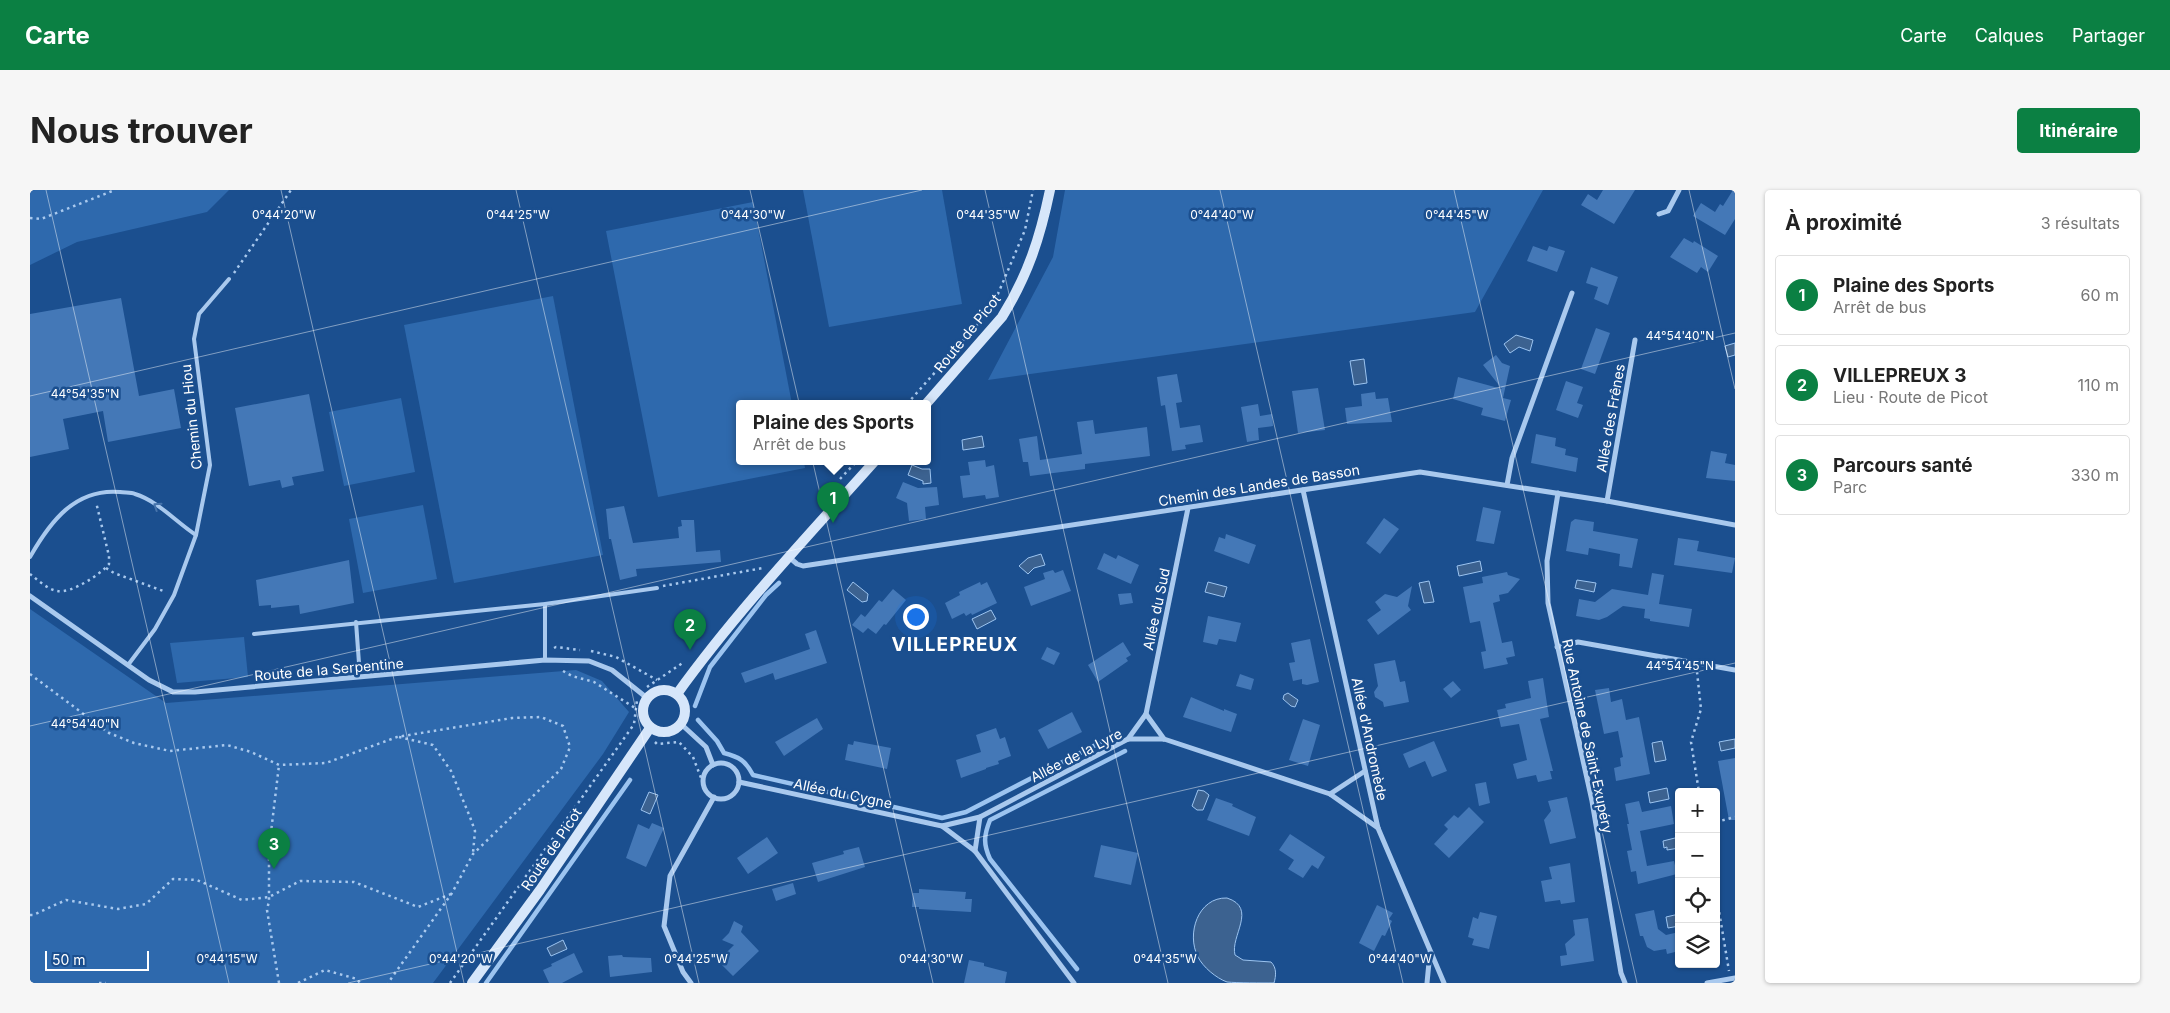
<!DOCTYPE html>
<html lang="fr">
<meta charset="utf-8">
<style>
:root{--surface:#fff;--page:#f6f6f6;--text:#222;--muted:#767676;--line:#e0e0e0;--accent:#0b8043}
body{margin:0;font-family:Inter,sans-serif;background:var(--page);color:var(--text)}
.controls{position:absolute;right:15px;bottom:15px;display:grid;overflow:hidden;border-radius:5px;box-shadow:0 1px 4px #0004}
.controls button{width:45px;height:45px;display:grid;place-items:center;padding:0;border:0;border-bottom:1px solid var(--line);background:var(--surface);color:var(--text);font:25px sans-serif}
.scale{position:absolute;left:15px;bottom:12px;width:104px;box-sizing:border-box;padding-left:5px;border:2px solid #fff;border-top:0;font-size:14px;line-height:18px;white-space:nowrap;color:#fff;-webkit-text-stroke:4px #1b4f8f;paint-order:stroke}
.you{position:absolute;left:885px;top:426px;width:18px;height:18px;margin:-12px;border:4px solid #fff;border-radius:50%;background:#1a73e8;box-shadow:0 0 0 8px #1a73e833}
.badge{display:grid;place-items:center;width:32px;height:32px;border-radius:50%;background:var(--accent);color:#fff;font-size:16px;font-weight:700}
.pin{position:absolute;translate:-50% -41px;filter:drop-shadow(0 1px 2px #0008)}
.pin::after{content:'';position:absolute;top:26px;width:18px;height:15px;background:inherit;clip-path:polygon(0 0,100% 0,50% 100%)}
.popup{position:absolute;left:706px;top:210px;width:195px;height:65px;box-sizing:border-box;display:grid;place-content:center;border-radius:5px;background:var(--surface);filter:drop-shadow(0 1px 4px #0005);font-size:16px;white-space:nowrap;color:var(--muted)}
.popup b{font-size:19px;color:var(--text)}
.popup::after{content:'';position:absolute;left:50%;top:100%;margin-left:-10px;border:10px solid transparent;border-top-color:var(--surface)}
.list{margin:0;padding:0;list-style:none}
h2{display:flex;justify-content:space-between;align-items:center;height:65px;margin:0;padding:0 20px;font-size:21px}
h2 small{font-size:16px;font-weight:400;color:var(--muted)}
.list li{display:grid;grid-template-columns:32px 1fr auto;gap:15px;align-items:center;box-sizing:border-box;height:80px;margin:0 10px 10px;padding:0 10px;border:1px solid var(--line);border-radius:5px}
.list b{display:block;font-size:19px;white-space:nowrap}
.list p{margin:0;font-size:16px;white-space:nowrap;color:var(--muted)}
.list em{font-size:16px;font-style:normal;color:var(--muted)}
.icon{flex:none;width:28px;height:28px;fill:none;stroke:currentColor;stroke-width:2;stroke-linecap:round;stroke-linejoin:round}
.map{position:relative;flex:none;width:1705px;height:793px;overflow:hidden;border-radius:5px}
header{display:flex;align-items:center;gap:30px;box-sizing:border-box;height:70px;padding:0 25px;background:var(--accent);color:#fff}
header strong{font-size:24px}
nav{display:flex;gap:28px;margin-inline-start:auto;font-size:18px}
.intro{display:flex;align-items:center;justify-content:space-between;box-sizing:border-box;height:120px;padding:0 30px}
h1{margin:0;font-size:35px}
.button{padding:12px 22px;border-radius:5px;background:var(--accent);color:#fff;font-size:18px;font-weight:700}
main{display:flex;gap:30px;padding:0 30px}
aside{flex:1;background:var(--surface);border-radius:5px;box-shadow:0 1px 4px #0004}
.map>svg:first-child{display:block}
.green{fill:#2e69ad}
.water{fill:#3c6290;stroke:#9cc4f0}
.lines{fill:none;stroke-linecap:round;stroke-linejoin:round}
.stream{stroke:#9cc4f0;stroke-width:4.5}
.building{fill:#4478b7}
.path{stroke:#a9c9ee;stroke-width:2.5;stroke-dasharray:2.5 4;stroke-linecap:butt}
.service{stroke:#a9c9ee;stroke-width:4}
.minor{stroke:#a9c9ee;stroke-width:5}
.secondary{stroke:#d6e6fa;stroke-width:10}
.oneway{stroke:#4674ac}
.ticks{fill:none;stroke:#fff;stroke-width:1;stroke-opacity:0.45}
.labels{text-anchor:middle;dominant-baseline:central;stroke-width:5;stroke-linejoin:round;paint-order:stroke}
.street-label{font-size:14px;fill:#fff;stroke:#1b4f8f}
.district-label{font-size:19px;font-weight:bold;letter-spacing:1px;fill:#fff;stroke:#1b4f8f}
.ticks-label{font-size:12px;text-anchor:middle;fill:#fff;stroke:#1b4f8f;stroke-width:5;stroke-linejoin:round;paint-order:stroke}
</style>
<header>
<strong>Carte</strong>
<nav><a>Carte</a><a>Calques</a><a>Partager</a></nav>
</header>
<div class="intro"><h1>Nous trouver</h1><a class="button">Itinéraire</a></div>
<main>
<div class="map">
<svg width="1705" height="793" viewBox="0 0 1705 793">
<rect width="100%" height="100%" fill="#1b4f8f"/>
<!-- green -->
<g class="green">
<path d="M0,0H199L177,22L47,52L0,75Z"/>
<path d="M773,0H912L932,114L799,137Z"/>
<path d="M1035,0H1513L1445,122L958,190L1023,67Z"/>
<path d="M723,12L762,214H709V272H774L775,278L628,307L576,41Z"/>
<path d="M523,106L573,365L424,393L374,135Z"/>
<path d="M371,208L385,282L314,296L299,222Z"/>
<path d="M393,315L407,389L333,403L319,329Z"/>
<path d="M0,419L136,513L546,480L572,491L599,522L573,564L403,793H0Z"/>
<path d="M214,447L218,487L147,493L140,453Z"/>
</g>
<!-- water -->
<g class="water">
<path d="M1486,145L1503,150L1500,161L1489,157L1480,163L1474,154Z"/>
<path d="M1705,153V165L1698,167L1695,156Z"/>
<path d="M1334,169L1337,193L1324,195L1320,171Z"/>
<path d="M952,246L954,257L933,260L932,250Z"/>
<path d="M882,275L892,279H900L901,293L893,294V291L878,285Z"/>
<path d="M1011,364L1015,375L1004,378L998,384L989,376L998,368Z"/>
<path d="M1450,371L1452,381L1429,386L1427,376Z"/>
<path d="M1547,390L1566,393L1564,402L1545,398Z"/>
<path d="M1399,391L1404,412L1394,413L1389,393Z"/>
<path d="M823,392L838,404L837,411L832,412L817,400Z"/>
<path d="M1178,392L1197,397L1194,407L1175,402Z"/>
<path d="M961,420L966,429L947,439L942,429Z"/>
<path d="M1258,503L1268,510L1265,517L1261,516L1253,509L1254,505Z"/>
<path d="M1705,549V558L1691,561L1689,552Z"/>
<path d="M1632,551L1636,570L1625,572L1622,553Z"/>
<path d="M1637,598L1639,609L1620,613L1618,602Z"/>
<path d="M1168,600L1174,601L1179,605L1173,620H1167L1162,616Z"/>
<path d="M619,602L628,605L620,624L611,620Z"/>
<path d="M1649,647V658L1637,660V657L1634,658L1633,651Z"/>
<path d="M1197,708C1228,718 1200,746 1205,765L1213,770L1241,772C1247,778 1246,786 1244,793C1232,793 1207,793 1197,792C1186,788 1173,777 1168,767C1156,744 1168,707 1197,708Z"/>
<path d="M1649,724V736L1638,738L1636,727Z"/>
<path d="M533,750L537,759L521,766L517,758Z"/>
</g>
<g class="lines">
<!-- stream -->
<g class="stream">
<path d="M665,516L680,477L736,405L749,393"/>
<path d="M668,530L687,551L694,563C709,567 715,570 723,585L912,628L936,622L1083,546"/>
<path d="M1047,779L960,669C953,654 954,645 960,630L1095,561"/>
<path d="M456,793L600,590"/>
</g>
</g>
<!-- building -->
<g class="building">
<path d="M1573,0H1605L1584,34L1551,15L1558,4L1567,10Z"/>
<path d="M1703,0H1705V29L1695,45L1663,26L1671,13L1685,22L1690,14L1693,16Z"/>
<path d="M1654,48L1663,53L1664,51L1688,66L1678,82L1671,77L1667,83L1640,67Z"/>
<path d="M1503,56L1517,61L1519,56L1535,61L1527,82L1497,71Z"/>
<path d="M1561,77L1588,87L1578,115L1564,109L1568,97L1556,93Z"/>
<path d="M91,108L109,206L144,199L151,238L78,252L73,221L33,229L39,259L0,267V124Z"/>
<path d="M1566,138L1580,143L1565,184L1551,179Z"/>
<path d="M1466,165L1472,173L1480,176L1473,208L1481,210L1475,231L1451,225L1453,218L1423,209L1428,187L1472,199L1453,175Z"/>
<path d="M1147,184L1152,212L1146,213L1150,238L1170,235L1173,252L1155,255L1156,259L1142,261L1135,215L1131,216L1127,187Z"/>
<path d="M1536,191L1553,197L1547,213L1553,215L1548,228L1526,220Z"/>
<path d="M1288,198L1295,240L1268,243L1262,201Z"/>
<path d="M1345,202L1346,209L1358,208L1362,232L1317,234L1315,218L1332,216L1331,204Z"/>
<path d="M279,204L294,281L262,287L264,295L252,298L250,290L219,296L205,218Z"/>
<path d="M1228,214L1230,226L1242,224L1243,236L1228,238L1229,250L1217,252L1211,217Z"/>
<path d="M1063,230L1065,244L1117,237L1120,266L1055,274V279L1000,286L998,272H993L989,249L1007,246L1010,270L1052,264L1047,232Z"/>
<path d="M1506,244L1526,248L1525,256L1536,259L1535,265L1548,268L1546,282L1501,273Z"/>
<path d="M1681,261L1697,264L1695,273L1705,275V291L1676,288Z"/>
<path d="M955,270L956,277L964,275L969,307L956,309L955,305L933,308L930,286L940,285L938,272Z"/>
<path d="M873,292L888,298L907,297L909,315L895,317L896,329L879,331L877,313L866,308Z"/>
<path d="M594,316L603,353L649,348L648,337L652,336L651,330H664L666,362L690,360L691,372L606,379L607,386L590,390L581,349H579L576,319Z"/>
<path d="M1453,317L1471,321L1464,354L1446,351Z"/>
<path d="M1354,328L1369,339L1350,364L1336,353Z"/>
<path d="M1545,329L1564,332L1563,341L1608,349L1602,378L1589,376L1590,364L1559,358L1558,365L1536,361L1541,332Z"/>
<path d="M1196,344L1226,355L1219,374L1184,361L1189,347L1195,349Z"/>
<path d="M1648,348L1669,351L1667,361L1705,368L1702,383L1644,375Z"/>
<path d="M1074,363L1086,369L1088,365L1109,375L1101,394L1067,379Z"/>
<path d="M319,370L324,413L270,424L269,415L241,418V415L229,416L226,390Z"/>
<path d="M1023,380L1025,383L1033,380L1041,401L1001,416L994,397L1015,389L1013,383Z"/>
<path d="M1477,382L1478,385L1490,389L1478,403L1469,405L1470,411L1463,413L1472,453L1482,451L1485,466L1476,468L1478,474L1454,479L1451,462L1456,461L1450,431L1440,433L1433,397L1453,393L1452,387Z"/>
<path d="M1622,383L1634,385L1629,414L1662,419L1659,437L1620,431V429L1614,428L1615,419L1593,416L1577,427L1569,430L1546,426L1549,409L1565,412L1582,399L1618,405Z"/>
<path d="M950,392L951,395L957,392L967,413L942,425L941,423L936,426L934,423L922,429L915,413L930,405L929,402Z"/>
<path d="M1382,396L1378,416L1381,420L1348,445L1337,430L1351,420L1345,412L1355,404L1367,407Z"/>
<path d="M863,399L876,410L856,435L854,434L846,444L838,438L833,443L822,435L831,424L835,427L849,410L852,412Z"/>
<path d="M1101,403L1103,413L1090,415L1088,404Z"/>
<path d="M1178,426L1211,433L1206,452L1189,449L1187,455L1173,452Z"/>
<path d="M786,440L797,473L745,490L743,483L715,493L711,483L780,459L775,444Z"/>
<path d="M1280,449L1289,492L1277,495L1272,494V489L1263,491L1259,473L1265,472L1261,453Z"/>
<path d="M1093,452L1101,465L1096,468L1098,471L1068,492L1058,475Z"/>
<path d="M1017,457L1030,463L1024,475L1011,469Z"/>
<path d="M1365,470L1370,492L1375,491L1379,512L1354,517L1353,512L1345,507L1344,502L1348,496L1344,474Z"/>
<path d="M1210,484L1224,489L1221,500L1206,496Z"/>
<path d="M1513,488L1519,527L1510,529L1523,581H1520L1522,589L1508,592L1506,585L1487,589L1483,574L1497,570L1489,534L1471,537L1467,520L1476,518L1475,514L1501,508L1498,491Z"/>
<path d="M1423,491L1431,500L1421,508L1413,499Z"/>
<path d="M1579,498L1581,512L1592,509L1596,530L1609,527L1620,584L1586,591L1584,578L1591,576L1590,568L1593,567L1588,541L1574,544L1565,500Z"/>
<path d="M1161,507L1194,521V519L1207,524L1201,542L1153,527Z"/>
<path d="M1042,522L1052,542L1018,559L1008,540Z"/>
<path d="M787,528L793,539L754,566L745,552Z"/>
<path d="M1273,529L1290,535L1278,576L1259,570Z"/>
<path d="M966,538L970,549L975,547L981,566L968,571L969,574L956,578V579L931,588L926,570L951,562L946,545Z"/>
<path d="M824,551L861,558L857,579L815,570L818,554L823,555Z"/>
<path d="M1404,551L1417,581L1402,587L1395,571L1379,578L1373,564Z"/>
<path d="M1705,568V630H1699L1688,571Z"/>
<path d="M1456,592L1460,613L1449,616L1445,594Z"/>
<path d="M1537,607L1546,648L1520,654L1514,630L1521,621L1518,611Z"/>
<path d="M1186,608L1203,614L1202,616L1226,627L1219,646L1177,630Z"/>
<path d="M1609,611L1612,622L1641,616L1644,634L1610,641L1617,676L1644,671L1647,684L1608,694L1606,681L1601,682L1597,661L1602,660L1597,634H1599L1595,614Z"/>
<path d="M1439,617L1454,632L1419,668L1404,654L1418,639L1414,635L1424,625L1428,628Z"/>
<path d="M622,633L634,638L616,677L596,668L608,634L619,639Z"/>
<path d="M1260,644L1295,667L1288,679L1282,675L1273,688L1258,679L1264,670L1249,660Z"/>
<path d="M737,647L748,663L718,684L707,668Z"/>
<path d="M1071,655L1108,663L1101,695L1064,687Z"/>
<path d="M829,657L835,677L788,692L782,673L814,664L813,661Z"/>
<path d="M1540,673L1545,712L1531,714L1530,710L1515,712L1511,691L1522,689L1519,677Z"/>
<path d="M763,693L766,704L746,711L742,699Z"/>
<path d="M889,699L936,702L935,709H942L941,722L889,719V717H882L883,703H889Z"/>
<path d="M1347,715L1363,723L1359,729L1362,731L1355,746L1352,745L1344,761L1329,753Z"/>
<path d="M1624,720L1628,739L1636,745L1649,742V761L1637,764L1636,759L1624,761L1617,757L1613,746H1610L1605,724Z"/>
<path d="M1450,722L1467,726L1459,759L1442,755L1444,749L1438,747L1443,727L1448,729Z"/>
<path d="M1558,728L1564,771L1531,776L1530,766L1537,765L1535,754L1545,745L1543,730Z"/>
<path d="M704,731L713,736L711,742L729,761L703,786L688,771L704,755L692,750L699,743Z"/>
<path d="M544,763L553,782L532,793H519L513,780L522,776L521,774Z"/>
<path d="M592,765L593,767L621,768L622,782L580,787L578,766Z"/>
<path d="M939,770L954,773V776L977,782L975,793H934Z"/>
</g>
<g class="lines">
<!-- path -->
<g class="path">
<path d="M0,28L11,29L85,0"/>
<path d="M204,83L261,0"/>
<path d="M877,214L962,118L995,40L1003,0"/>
<path d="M810,289L826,272"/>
<path d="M76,378L84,383L136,402"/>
<path d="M0,384C8,390 17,399 27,401C41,404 71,384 79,374V366L66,312"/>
<path d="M633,396L733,378"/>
<path d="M524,458L526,457L550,460"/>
<path d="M561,461L586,467L627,490"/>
<path d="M533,481L542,486L564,492L605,518"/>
<path d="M1667,482L1671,519L1661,552L1669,602"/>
<path d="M0,484L79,543L104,553L140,561L197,555L221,562L249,575L296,573L367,547L482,528L511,527L533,536L540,557L531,579L443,664L422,703L358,793"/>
<path d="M617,497L654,472"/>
<path d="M369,547L403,555L421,581L440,627L445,641L443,663"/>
<path d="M625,552L627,554L649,552L663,567L673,593"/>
<path d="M1686,632L1705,627"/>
<path d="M1686,703L1699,781"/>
<path d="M0,725H3L36,710L88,719L116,714L143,689L167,690L212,710L239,707L270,691L324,692L388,717L421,704"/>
<path d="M69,793H76"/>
<path d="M249,793L237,720L239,711V659L249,575"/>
<path d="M268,793L295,780L327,789L330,793"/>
<path d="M420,793L600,540L604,534L607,510"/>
</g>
<!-- service -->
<g class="service">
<path d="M0,367C20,332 45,298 90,302C95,303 101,302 105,304C128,311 146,332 166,345"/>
<path d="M515,414V470"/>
<path d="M326,432L330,487"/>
<path d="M224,444L515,414L627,398"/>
<path d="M98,475L125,439L144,405L166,345L180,275L164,149L169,124L199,89"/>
</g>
<!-- minor -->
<g class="minor">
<path d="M1629,24L1638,21L1649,0"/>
<path d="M1477,295L1482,268L1542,103"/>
<path d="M1273,300L1348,638L1414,793"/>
<path d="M1528,303L1517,371L1518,413L1562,611L1591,783L1595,793"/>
<path d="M1577,311L1605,150"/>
<path d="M759,367L767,374L773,376L1390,282L1577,311L1705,335"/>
<path d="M0,406L119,490L143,502H165L515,470L559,471L582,480L617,508"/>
<path d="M1527,457L1548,452L1705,480"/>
<path d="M1116,524L1134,549"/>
<path d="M651,534L676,557L683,575"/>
<path d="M1098,549L1116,524L1158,318"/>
<circle cx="691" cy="591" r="18"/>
<path d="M709,592L912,636"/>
<path d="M1300,604L1335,581"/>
<path d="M945,661L950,627"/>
<path d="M661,793L653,782L634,736L640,686L684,607"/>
<path d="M1044,793L945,661L912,636L950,627L1098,549H1134L1300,604L1348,638"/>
<path d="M1397,793L1400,762"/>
<path d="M1677,793L1705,788"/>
</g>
<!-- secondary -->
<g class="secondary">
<path d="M896,214L972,127C998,85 1010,48 1020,0"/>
<circle cx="634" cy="521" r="21"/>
<path d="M647,504C706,422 777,347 844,272"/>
<path d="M442,793L510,700L620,538"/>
</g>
</g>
<!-- one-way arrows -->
<defs><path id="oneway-chevron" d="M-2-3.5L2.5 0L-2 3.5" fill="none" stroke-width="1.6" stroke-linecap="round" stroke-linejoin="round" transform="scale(1.25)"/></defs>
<use class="oneway" href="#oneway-chevron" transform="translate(127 316) rotate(-146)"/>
<!-- ticks -->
<path class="ticks" d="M16,0L199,793M251,0L434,793M486,0L669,793M720,0L903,793M955,0L1138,793M1190,0L1373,793M1424,0L1607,793M1659,0L1705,199M0,206L892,0M0,536L1705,143M318,793L1705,473"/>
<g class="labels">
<!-- street labels -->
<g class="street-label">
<text transform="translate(937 143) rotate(-51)">Route de Picot</text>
<text transform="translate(161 227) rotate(-96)">Chemin du Hiou</text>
<text transform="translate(1580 228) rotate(-80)">Allée des Frênes</text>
<text transform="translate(1229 295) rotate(-9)">Chemin des Landes de Basson</text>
<text transform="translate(1126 419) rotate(-78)">Allée du Sud</text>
<text transform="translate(299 479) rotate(-5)">Route de la Serpentine</text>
<text transform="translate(1558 546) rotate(78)">Rue Antoine de Saint-Exupéry</text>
<text transform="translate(1340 549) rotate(78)">Allée d'Andromède</text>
<text transform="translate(1046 565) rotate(-27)">Allée de la Lyre</text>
<text transform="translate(813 603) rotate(12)">Allée du Cygne</text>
<text transform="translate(521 659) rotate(-56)">Route de Picot</text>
</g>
<!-- district labels -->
<g class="district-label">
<text x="925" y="454">VILLEPREUX</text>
</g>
</g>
<g class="ticks-label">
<text x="254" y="29">0°44'20"W</text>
<text x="488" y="29">0°44'25"W</text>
<text x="723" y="29">0°44'30"W</text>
<text x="958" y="29">0°44'35"W</text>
<text x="1192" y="29">0°44'40"W</text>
<text x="1427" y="29">0°44'45"W</text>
<text x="1650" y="150">44°54'40"N</text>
<text x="55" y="208">44°54'35"N</text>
<text x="1650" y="480">44°54'45"N</text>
<text x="55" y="538">44°54'40"N</text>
<text x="197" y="773">0°44'15"W</text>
<text x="431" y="773">0°44'20"W</text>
<text x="666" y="773">0°44'25"W</text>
<text x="901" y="773">0°44'30"W</text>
<text x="1135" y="773">0°44'35"W</text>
<text x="1370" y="773">0°44'40"W</text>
</g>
</svg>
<div class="controls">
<button>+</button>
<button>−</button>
<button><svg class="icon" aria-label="locate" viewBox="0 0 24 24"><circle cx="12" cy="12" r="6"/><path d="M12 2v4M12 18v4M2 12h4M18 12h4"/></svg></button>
<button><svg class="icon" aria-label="layers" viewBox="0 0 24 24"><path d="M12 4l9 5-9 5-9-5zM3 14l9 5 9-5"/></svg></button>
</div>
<div class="scale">50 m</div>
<div class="you"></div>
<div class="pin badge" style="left:803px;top:333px">1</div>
<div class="popup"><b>Plaine des Sports</b>Arrêt de bus</div>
<div class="pin badge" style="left:660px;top:460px">2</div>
<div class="pin badge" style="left:244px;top:679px">3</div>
</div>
<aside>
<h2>À proximité<small>3 résultats</small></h2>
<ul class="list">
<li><span class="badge">1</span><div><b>Plaine des Sports</b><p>Arrêt de bus</p></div><em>60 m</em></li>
<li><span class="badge">2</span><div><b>VILLEPREUX 3</b><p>Lieu · Route de Picot</p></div><em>110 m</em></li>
<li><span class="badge">3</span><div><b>Parcours santé</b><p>Parc</p></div><em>330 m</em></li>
</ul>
</aside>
</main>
